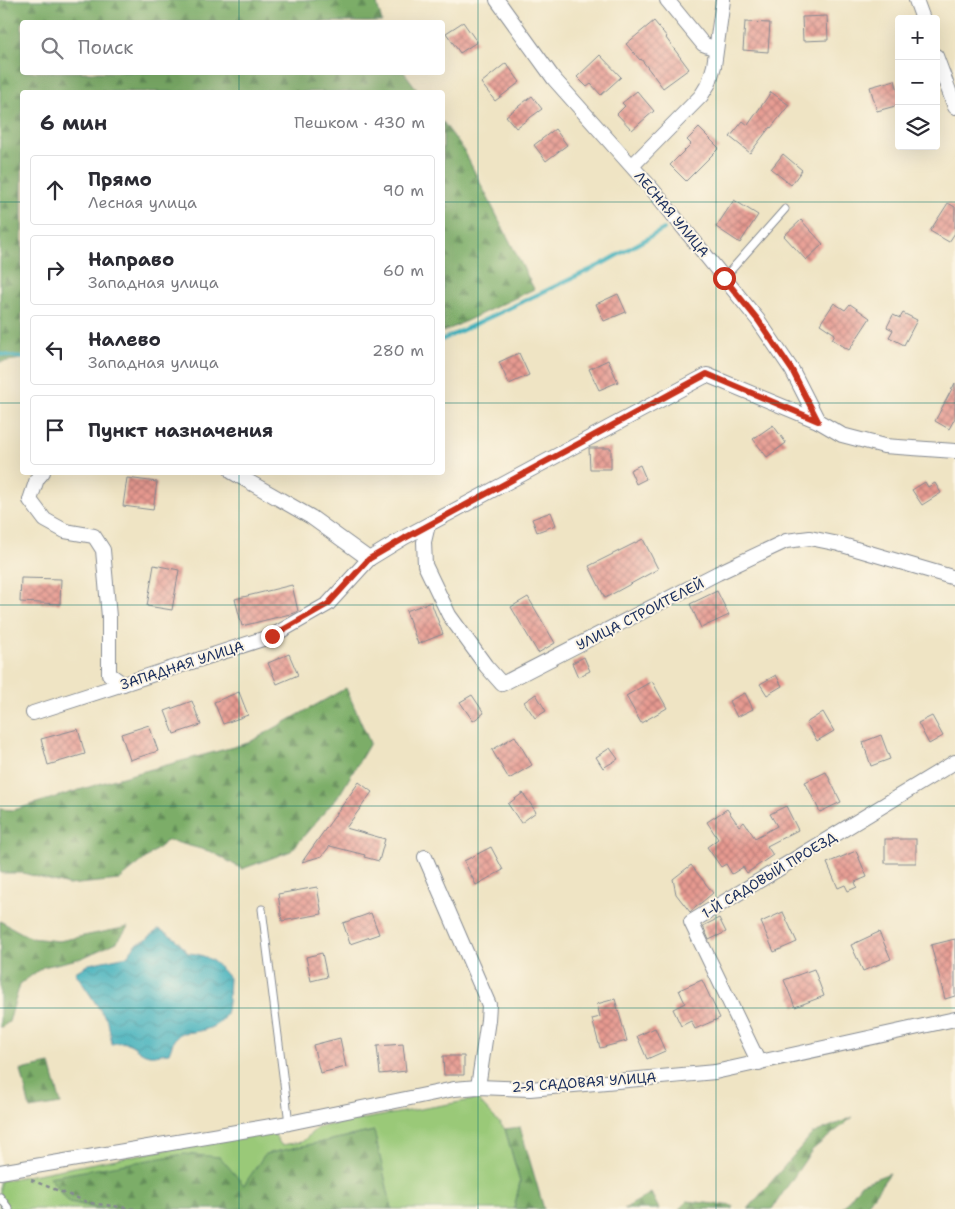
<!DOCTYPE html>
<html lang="ru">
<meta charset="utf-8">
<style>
:root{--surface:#fff;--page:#f2f2f3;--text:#2b2b33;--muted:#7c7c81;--line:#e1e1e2}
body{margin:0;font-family:"Shantell Sans",sans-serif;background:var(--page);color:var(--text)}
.controls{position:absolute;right:15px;top:15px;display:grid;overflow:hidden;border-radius:5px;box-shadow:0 5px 20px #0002}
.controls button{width:45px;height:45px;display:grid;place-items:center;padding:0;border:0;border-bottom:1px solid var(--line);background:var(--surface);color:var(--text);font:25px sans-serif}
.stop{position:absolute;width:15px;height:15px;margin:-11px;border:4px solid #c8321e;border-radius:50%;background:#fff}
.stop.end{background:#c8321e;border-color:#fff;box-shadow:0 1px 5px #0008}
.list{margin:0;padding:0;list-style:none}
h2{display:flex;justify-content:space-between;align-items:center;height:65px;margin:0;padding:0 20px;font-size:21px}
h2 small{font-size:16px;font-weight:400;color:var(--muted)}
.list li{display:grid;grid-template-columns:32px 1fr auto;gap:15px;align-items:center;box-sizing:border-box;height:70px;margin:0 10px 10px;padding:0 10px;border:1px solid var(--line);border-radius:5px}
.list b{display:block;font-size:19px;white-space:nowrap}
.list p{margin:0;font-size:16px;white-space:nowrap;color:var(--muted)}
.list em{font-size:16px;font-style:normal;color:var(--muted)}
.icon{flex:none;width:28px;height:28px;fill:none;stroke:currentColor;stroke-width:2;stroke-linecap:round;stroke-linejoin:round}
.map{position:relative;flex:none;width:955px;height:1209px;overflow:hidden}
.search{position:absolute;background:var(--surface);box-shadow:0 5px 20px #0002;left:20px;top:20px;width:425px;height:55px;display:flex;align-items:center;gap:12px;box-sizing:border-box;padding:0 18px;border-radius:5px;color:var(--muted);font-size:19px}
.panel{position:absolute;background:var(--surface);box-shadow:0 5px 20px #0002;left:20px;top:90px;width:425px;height:385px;border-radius:5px}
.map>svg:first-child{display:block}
.grass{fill:#9ac978;stroke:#5a7c6b}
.forest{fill:url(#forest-firs);stroke:#4b6e63}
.water{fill:url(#water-waves);stroke:#2e708d}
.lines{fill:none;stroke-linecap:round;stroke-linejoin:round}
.stream{stroke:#41b0bc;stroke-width:4}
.building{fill:url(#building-cross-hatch)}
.service-casing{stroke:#858a91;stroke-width:9}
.minor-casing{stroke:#858a91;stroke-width:16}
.path{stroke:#858a91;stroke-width:2.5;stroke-dasharray:4 4;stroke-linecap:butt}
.service{stroke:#fff;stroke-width:7}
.minor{stroke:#fff;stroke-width:14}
.route{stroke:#c8321e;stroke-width:6}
.grid{fill:none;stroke:#0f766e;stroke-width:1;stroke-opacity:0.55}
.labels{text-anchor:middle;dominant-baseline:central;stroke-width:4;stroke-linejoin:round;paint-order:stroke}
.street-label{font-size:14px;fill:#1b2f5e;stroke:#fcf5e5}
</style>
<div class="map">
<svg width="955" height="1209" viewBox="0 0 955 1209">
<defs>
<pattern id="forest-firs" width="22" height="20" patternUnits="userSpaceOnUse" patternTransform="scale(1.25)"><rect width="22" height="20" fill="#7bad68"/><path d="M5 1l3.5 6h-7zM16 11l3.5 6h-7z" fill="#648d59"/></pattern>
<pattern id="water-waves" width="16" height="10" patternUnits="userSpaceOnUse" patternTransform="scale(1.25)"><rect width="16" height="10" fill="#41b0bc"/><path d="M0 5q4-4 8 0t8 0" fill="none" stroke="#36909c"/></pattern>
<pattern id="building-cross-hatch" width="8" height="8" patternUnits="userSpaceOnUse" patternTransform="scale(1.25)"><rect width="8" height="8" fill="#e79a90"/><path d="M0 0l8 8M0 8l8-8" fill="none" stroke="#ba7e79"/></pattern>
</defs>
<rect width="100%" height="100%" fill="#fcf5e5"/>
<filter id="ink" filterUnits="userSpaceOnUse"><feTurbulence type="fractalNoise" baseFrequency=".02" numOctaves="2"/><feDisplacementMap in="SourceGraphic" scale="10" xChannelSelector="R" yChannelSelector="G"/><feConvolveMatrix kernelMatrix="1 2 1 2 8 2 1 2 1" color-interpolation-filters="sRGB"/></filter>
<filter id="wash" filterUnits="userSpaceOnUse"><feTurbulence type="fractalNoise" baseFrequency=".0096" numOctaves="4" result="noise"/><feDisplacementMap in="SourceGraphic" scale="20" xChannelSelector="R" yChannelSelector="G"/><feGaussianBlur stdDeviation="1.12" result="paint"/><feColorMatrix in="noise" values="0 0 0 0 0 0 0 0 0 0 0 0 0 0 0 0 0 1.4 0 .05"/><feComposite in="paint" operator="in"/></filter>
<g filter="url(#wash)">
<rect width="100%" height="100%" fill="#efe4c4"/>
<!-- grass -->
<path class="grass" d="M477,1099L505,1129L520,1182L514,1209H392L374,1131L266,1154L244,1186L69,1202L103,1209H0V1181L200,1143L273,1132L281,1145L302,1142L318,1127Z"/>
<!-- forest -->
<g class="forest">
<path d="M0,0H376L382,22H22V72H404L419,92H22V359L0,362Z"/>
<path d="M443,122L463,149L534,289L443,332Z"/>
<path d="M346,688L370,743L340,794L291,851L242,869L212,852L168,840L119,880L68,885L23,873H0V809L14,810L115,779L248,743Z"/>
<path d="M0,921L31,938L59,941L128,927L117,942L82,958L43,967L20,984L9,1022L0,1028Z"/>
<path d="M50,1064L61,1104L30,1109L21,1070Z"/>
<path d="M853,1117L812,1150L772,1209H748L812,1134Z"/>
<path d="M520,1127L544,1209H514L520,1182L505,1129Z"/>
<path d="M374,1131L392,1209H103L69,1202L49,1177L184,1154L220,1157L244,1185L265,1154Z"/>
<path d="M890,1173L864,1209H842L861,1184Z"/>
<path d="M651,1193L659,1209H624Z"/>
<path d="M687,1201L733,1206V1209H679Z"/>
</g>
<!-- water -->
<path class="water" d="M159,929L175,938L188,953C208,954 217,963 229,978C228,988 229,1000 227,1010C222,1030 197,1032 181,1033L174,1040L169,1053C163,1053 155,1056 149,1055C134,1052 134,1038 112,1044L108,1022L75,972L89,964L127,956L136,944L145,940Z"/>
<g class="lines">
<!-- stream -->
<g class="stream">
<path d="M442,340L602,264L664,229"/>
<path d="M0,354L22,358"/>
</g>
</g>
<g id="blocks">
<!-- building -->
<g class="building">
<path d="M827,16L828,40L803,41L802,17Z"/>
<path d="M654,21L667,37L666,38L689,69L663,88L641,59L640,60L626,44Z"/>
<path d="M463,22L477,42L460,53L446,33Z"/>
<path d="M745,22L770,23L768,52L743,50Z"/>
<path d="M600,55L621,77L601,95L591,84L587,87L577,77Z"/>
<path d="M506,63L520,82L495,101L481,83Z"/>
<path d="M895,80L899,95V105L877,111L870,87Z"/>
<path d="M637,91L654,111L632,130L617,114L625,106L622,103Z"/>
<path d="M771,92L789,105L771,128L770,127L750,153L730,137L743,121L748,125Z"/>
<path d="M532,96L542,109L516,128L506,116Z"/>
<path d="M699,128L719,148L686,181L670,165L691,144L687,140Z"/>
<path d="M555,129L567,145L546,161L534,145Z"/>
<path d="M783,154L802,170L791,185L771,169Z"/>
<path d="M734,200L758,215L740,243L716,227Z"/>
<path d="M948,203L955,207V233L949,242L930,231Z"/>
<path d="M801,220L823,244L806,260L784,236Z"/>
<path d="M618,294L626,312L604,321L596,304Z"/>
<path d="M834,303L845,310L850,304L870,318L849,350L832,339L835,334L820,324Z"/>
<path d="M903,313L917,320L904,345L889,337L893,330L887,327L893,315L900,318Z"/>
<path d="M519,353L529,375L509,384L499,362Z"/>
<path d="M608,360L618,382L599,390L589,369Z"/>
<path d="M955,383V418L949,429L935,421Z"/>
<path d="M773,425L786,443L767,457L753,439Z"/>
<path d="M589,448H611V469H590Z"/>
<path d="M640,465L646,479L636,484L630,470Z"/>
<path d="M127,478L157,482L153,510L123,506Z"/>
<path d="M925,482L928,487L935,483L941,493L922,505L912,490Z"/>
<path d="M551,512L556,525L537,532L532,519Z"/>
<path d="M643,539L658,569L605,598L589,566Z"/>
<path d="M154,565L179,570L172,610L147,606Z"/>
<path d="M21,578L61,579L60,604L20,602Z"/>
<path d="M292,585L298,611L294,613L242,626L235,599Z"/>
<path d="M717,591L729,615L701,628L690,604Z"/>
<path d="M528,597L555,643L538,653L511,607Z"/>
<path d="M431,602L443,634L418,644L406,611Z"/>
<path d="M289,654L298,675L277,684L268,663Z"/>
<path d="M584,657L590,671L578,677L572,663Z"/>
<path d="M776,675L782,686L767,695L760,684Z"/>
<path d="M652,681L667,708L641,723L626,696Z"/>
<path d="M239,692L248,715L223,724L214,702Z"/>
<path d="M745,693L753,709L737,717L729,701Z"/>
<path d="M536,694L546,711L535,718L524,702Z"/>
<path d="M472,695L484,713L473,721L460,702Z"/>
<path d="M192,701L201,725L174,734L165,711Z"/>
<path d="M823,712L834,731L817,741L806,723Z"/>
<path d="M932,716L943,736L929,744L918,723Z"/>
<path d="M149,725L158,751L130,760L121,734Z"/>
<path d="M78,729L85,754L48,765L41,739Z"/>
<path d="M881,735L890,759L871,766L863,742Z"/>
<path d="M515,736L532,765L509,779L492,750Z"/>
<path d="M610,748L618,759L603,768L596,757Z"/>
<path d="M826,772L841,802L820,812L805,782Z"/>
<path d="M359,782L372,792L346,828L385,839L379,861L364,857L365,855L330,846L322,856L302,862Z"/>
<path d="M523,793L536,812L521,823L508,804Z"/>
<path d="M786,806L798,830L767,846L773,855L747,873L743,867L732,874L726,864L721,867L707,847L718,839L707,822L727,809L739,826L744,822L755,838L777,826L770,814Z"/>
<rect x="885" y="839" width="31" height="24"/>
<path d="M491,847L503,870L476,885L464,861Z"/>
<path d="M856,851L867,877L855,882L857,887L848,891L845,885L838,888L827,863Z"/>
<path d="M691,865L713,893L690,912L676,894L673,879Z"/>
<path d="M317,887L322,914L282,921L278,894Z"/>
<path d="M783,912L797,942L774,952L761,922Z"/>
<path d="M371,913L379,934L350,944L343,923Z"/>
<path d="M719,918L726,932L709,940L703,926Z"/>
<path d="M879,932L891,959L863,971L851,945Z"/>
<path d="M955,939V996L945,999L931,945Z"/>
<path d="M322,953L327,977L311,981L306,957Z"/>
<path d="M814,969L824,996L795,1007L784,980Z"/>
<path d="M702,980L720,1018L695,1029L691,1021L681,1026L673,1009L685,1003L679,990Z"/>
<path d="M615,999L627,1041L600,1048L592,1019L600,1017L597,1004Z"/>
<path d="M655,1028L665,1051L647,1059L637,1036Z"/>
<path d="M340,1038L346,1067L320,1073L313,1045Z"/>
<path d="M403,1044L406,1071L380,1074L377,1046Z"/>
<path d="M443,1056H464V1075H444Z"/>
</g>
</g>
</g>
<g filter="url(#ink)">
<use href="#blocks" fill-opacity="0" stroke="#858a91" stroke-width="1"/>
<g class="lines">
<!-- service casing -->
<g class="service-casing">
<g id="service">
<path d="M724,278L785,209"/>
<path d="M262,909L289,1123"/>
<path d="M0,1197L9,1209"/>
</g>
</g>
<!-- minor casing -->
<g class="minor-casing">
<g id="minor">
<path d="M497,0L554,79L652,189L758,320L792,370L818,421L842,435L884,446L955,451"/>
<path d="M667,0L703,44L716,49"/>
<path d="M916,0L923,19"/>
<path d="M936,56L955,107"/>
<path d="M632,166L701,96L709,83L714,66L723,0"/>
<path d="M43,472L37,479L30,500L45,520L65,531L94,536L103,550L109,617V674L123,684"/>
<path d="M232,472L311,517L369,559"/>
<path d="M428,525L424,542L425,565L449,615L486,666L502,684L718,573L786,541L810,538L839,544L955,578"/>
<path d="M33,713L272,636L328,604L369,559L405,537L707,375L818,421"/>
<path d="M425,857L489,1005L488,1020L478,1087"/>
<path d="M759,1063L691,922L955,762"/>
<path d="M0,1172L289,1123L454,1089L478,1087L530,1089L715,1072L955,1019"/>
</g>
</g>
<!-- path -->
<path class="path" d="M31,1180L90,1203L135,1209"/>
<!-- service -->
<use href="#service" class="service"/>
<!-- minor -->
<use href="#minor" class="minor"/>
</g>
</g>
<g class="lines" filter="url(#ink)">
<!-- route -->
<path class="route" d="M272,636L328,604L369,559L405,538L707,374L818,421L792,370L758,320L724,278"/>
</g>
<!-- grid -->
<path class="grid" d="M239,0V22M478,0V1209M716,0V1209M239,72V92M0,202H22M442,202H955M0,403H22M442,403H955M239,472V1209M0,605H955M0,806H955M0,1008H955"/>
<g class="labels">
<!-- street labels -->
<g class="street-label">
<text transform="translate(672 214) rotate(50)">ЛЕСНАЯ УЛИЦА</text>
<text transform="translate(640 614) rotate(-27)">УЛИЦА СТРОИТЕЛЕЙ</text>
<text transform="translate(182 665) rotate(-18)">ЗАПАДНАЯ УЛИЦА</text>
<text transform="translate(769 875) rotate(-31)">1-Й САДОВЫЙ ПРОЕЗД</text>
<text transform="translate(584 1082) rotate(-4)">2-Я САДОВАЯ УЛИЦА</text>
</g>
</g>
</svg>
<div class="controls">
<button>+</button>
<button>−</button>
<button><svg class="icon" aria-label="layers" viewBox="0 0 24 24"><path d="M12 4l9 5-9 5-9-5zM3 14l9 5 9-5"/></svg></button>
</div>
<div class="stop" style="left:724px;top:278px"></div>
<div class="stop end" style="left:272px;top:636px"></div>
<div class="search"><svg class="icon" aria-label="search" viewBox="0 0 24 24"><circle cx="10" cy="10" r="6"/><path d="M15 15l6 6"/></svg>Поиск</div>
<section class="panel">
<h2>6 мин<small>Пешком · 430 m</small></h2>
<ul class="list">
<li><svg class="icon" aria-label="ahead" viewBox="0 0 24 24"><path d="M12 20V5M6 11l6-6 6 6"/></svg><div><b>Прямо</b><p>Лесная улица</p></div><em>90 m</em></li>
<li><svg class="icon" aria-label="right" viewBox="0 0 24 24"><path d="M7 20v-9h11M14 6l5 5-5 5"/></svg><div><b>Направо</b><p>Западная улица</p></div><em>60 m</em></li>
<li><svg class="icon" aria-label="left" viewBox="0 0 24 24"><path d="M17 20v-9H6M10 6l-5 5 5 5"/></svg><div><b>Налево</b><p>Западная улица</p></div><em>280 m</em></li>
<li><svg class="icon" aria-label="arrive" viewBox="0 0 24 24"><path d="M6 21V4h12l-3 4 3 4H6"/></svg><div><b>Пункт назначения</b></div></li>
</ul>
</section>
</div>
